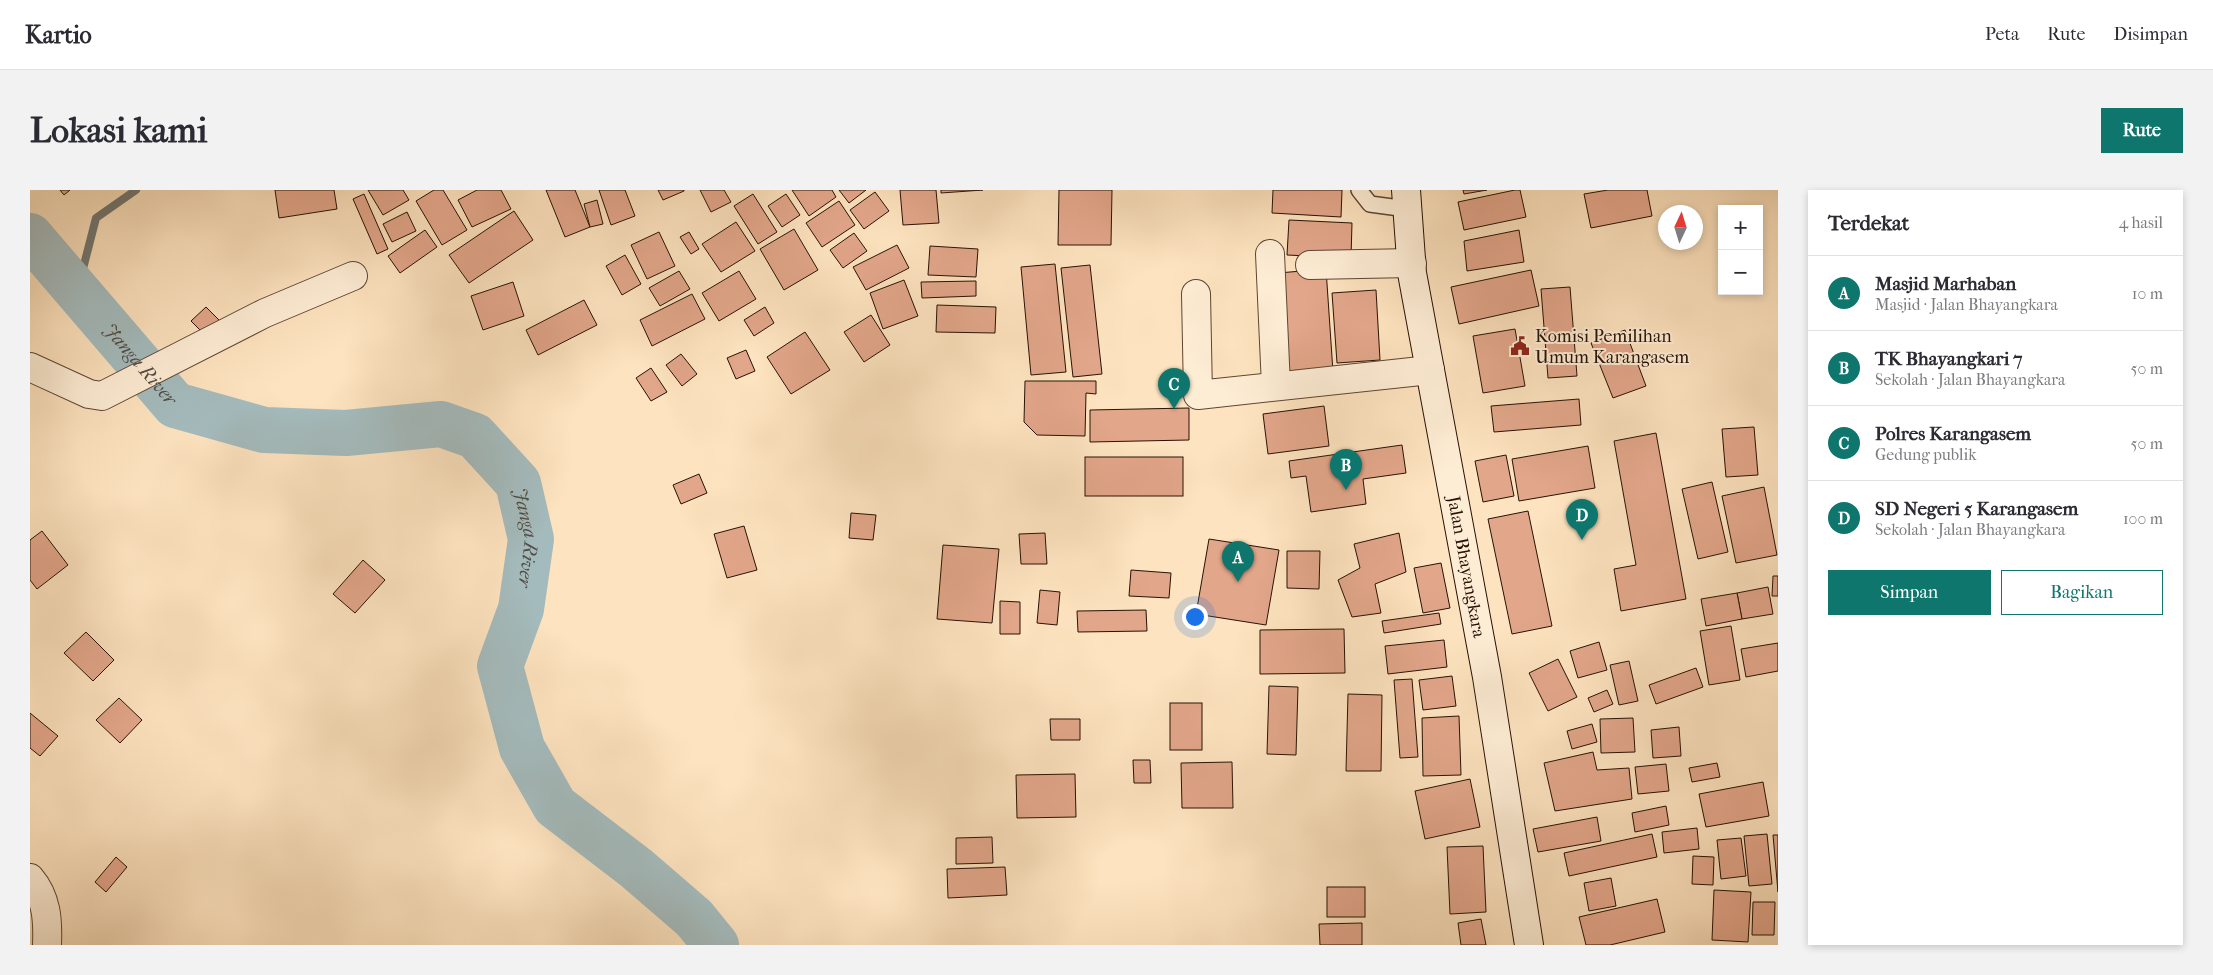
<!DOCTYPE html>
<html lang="id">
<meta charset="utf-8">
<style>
:root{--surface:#fff;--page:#f2f2f3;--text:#2b2b33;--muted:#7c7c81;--line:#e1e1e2;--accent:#0f766e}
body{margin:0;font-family:"IM FELL French Canon",serif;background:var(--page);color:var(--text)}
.controls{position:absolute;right:15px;top:15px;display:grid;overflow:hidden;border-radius:0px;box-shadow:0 2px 8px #0003}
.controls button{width:45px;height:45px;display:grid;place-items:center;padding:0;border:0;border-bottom:1px solid var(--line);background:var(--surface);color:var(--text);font:25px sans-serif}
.compass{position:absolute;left:1628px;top:15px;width:45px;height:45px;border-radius:50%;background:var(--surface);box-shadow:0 2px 8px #0003;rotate:4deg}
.you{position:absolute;left:1164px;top:426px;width:18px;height:18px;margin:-12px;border:4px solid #fff;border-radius:50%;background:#1a73e8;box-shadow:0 0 0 8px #1a73e833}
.badge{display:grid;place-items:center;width:32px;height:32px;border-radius:50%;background:var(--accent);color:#fff;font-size:16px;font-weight:700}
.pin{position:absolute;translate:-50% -41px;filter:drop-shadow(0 1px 2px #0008)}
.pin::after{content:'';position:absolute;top:26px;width:18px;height:15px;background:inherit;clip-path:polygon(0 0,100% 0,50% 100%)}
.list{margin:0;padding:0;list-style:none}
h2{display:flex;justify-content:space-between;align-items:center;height:65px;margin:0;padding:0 20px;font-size:21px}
h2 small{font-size:16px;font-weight:400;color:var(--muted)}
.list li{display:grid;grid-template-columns:32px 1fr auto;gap:15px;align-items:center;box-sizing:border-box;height:75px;padding:0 20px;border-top:1px solid var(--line)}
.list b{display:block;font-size:19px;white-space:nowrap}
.list p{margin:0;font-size:16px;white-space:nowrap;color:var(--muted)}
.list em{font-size:16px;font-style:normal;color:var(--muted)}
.actions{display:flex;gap:10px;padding:15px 20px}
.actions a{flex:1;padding:11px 0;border:1px solid var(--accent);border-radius:0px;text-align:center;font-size:18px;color:var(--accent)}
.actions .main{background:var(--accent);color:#fff}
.map{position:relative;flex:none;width:1748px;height:755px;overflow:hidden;border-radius:0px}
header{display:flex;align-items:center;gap:30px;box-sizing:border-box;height:70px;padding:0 25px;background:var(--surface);border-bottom:1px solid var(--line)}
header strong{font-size:24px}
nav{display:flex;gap:28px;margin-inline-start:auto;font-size:18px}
.intro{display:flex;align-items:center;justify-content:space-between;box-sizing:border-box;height:120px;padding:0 30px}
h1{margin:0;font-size:35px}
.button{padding:12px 22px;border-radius:0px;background:var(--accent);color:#fff;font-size:18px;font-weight:700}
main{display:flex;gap:30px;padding:0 30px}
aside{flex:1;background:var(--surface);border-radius:0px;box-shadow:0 2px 8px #0003}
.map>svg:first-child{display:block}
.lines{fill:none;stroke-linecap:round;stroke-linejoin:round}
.stream{stroke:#727773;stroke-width:8}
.river{stroke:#a4bbbd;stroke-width:46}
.building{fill:#e2a68a;stroke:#281204}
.lane-casing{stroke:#5d4633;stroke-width:18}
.street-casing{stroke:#5d4633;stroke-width:30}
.secondary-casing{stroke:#281204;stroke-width:30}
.lane{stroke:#feedd5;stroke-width:15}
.street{stroke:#feedd5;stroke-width:28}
.secondary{stroke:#feedd5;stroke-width:28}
.labels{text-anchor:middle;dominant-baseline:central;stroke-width:4;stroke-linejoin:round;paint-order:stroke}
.poi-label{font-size:18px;fill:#281204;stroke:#feedd5;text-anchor:start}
.street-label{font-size:18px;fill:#281204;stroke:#feedd5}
.water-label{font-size:19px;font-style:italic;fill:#534d45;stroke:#feedd5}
</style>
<header>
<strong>Kartio</strong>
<nav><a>Peta</a><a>Rute</a><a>Disimpan</a></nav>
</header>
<div class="intro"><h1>Lokasi kami</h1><a class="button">Rute</a></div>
<main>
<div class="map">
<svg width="1748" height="755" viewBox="0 0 1748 755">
<rect width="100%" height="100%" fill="#fde3bf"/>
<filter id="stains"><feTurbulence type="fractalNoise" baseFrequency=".004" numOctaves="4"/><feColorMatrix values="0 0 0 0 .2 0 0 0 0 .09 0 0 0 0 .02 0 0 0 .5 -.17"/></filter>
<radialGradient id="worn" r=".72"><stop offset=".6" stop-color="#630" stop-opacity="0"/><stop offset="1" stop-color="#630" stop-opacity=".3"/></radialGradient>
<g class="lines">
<!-- stream -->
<path class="stream" d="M47,102L66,28L106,0"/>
<!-- river -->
<path class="river" id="s1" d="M0,46L145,215L234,240L316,243L411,234L445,246L488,293L501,349L491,419L470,476L492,558L525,616L606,678L664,728L686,755"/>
</g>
<!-- building -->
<g class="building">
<path d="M30,0H40L34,5Z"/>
<path d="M245,0H304L307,19L249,28Z"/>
<path d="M338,0H373L379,10L353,25Z"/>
<path d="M404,0H413L437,40L412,55L386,11Z"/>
<path d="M447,0H471L481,19L442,37L428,10Z"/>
<path d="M516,0H545L560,37L535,47Z"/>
<path d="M569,0H595L605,26L581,35Z"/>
<path d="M628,0H654V1L633,10Z"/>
<path d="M670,0H694L701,12L681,22Z"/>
<path d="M762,0H802L806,7L779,26Z"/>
<path d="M809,0H836L819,13Z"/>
<path d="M870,0H906L909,33L873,35Z"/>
<path d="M911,0H953L911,3Z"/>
<path d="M1029,0H1082L1081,55H1028Z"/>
<path d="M1243,0H1312L1311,27L1242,23Z"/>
<path d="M1433,0H1457L1434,4Z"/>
<path d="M1485,0H1490L1496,27L1434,40L1428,12Z"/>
<path d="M1578,0H1617L1622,26L1561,38L1554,4Z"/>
<path d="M845,2L859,21L834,39L820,20Z"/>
<path d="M334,4L358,59L347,64L323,9Z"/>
<path d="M723,4L747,42L728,54L704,16Z"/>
<path d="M756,4L770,25L752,37L738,16Z"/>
<path d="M567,10L573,34L560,37L554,14Z"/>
<path d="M809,11L825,35L792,57L776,33Z"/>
<path d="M484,21L503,50L439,93L419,65Z"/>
<path d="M377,22L386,41L362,52L353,34Z"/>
<path d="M1259,30L1322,33L1321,68L1257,65Z"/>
<path d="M706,32L725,61L691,82L672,54Z"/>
<path d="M764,39L788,80L754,100L730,59Z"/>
<path d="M395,40L407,57L370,83L358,66Z"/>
<path d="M1489,40L1494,72L1437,81L1434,51Z"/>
<path d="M629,42L645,76L617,89L601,55Z"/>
<path d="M659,42L669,59L661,64L650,47Z"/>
<path d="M824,43L837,61L813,78L800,60Z"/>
<path d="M867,55L879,78L836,100L823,77Z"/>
<path d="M900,56L948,59L946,87L898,85Z"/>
<path d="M595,65L611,94L592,105L576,76Z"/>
<path d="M1025,74L1036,182L1001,185L991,77Z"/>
<path d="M1060,75L1072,184L1043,187L1031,78Z"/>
<path d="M1296,79L1303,182L1256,186L1248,83Z"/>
<path d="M1501,80L1509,116L1429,134L1421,97Z"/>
<path d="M649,81L660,99L630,116L619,98Z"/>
<path d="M709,81L726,109L689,131L672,103Z"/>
<path d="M874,90L888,126L853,139L840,103Z"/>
<path d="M946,91V106L892,108L891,92Z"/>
<path d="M483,92L494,126L453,140L441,106Z"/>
<path d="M1540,97L1547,186L1518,188L1511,99Z"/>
<path d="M1346,100L1350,170L1307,173L1302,103Z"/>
<path d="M662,104L675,129L622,156L610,130Z"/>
<path d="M554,110L567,135L508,165L496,140Z"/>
<path d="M907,115L966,117L965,143L906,142Z"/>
<path d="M176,117L190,131L175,145L161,131Z"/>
<path d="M735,117L744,133L724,146L714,130Z"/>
<path d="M841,125L860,155L834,172L814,142Z"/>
<path d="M1485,139L1495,196L1453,203L1443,146Z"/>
<path d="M1595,140L1616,196L1583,208L1561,153Z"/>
<path d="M775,142L800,180L761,204L737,167Z"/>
<path d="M716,160L725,181L706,189L697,168Z"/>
<path d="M651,164L667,184L652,196L636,175Z"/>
<path d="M621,178L637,202L621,211L606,188Z"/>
<path d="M995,191H1066V204L1056,203L1055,246L1007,245L994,232Z"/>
<path d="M1549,209L1551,235L1464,242L1461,216Z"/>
<path d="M1294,216L1299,256L1238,264L1233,224Z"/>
<path d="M1159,218V250L1060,252V220Z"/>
<path d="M1724,237L1728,285L1696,287L1692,239Z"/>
<path d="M1626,243L1656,409L1591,421L1584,379L1606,375L1584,251Z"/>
<path d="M1372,255L1376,283L1333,289L1336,314L1281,322L1276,286L1261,288L1259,271Z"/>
<path d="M1558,256L1565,298L1489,311L1482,269Z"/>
<path d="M1476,265L1484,306L1453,312L1445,271Z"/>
<rect x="1055" y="267" width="98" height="39"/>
<path d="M669,284L677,303L651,314L643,295Z"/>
<path d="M1682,292L1698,362L1668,369L1652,299Z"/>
<path d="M1734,297L1747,365L1706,373L1692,306Z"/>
<path d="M1498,321L1522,436L1482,444L1458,329Z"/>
<path d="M821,323L846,325L843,350L819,348Z"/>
<path d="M714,336L727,380L697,388L684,344Z"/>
<path d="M12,341L38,375L7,399L0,390V350Z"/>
<path d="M1015,343L1017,374H991L989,344Z"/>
<path d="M1369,343L1376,382L1345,394L1351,423L1322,427L1308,390L1330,378L1324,354Z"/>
<path d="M1179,349L1249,360L1236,435L1166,424Z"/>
<path d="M913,355L969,359L962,433L907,429Z"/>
<path d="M1257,361H1290L1289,399L1257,398Z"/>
<path d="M333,370L355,390L325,423L303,404Z"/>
<path d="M1411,373L1420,418L1393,423L1384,378Z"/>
<path d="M1101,380L1141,383L1139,408L1099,406Z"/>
<path d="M1743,386H1748V406H1742Z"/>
<path d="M1738,397L1743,424L1712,429L1707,403Z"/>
<path d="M1010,400L1030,402L1027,435L1007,433Z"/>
<path d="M1707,403L1712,429L1676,436L1671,409Z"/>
<path d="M970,411L990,412V444H970Z"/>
<path d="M1116,420L1117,441L1048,442L1047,421Z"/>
<path d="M1409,423L1411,434L1354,443L1352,431Z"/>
<path d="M1701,436L1710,490L1679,495L1670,441Z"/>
<path d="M1314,439L1315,483L1230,484V440Z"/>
<path d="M56,442L84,470L63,491L34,463Z"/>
<path d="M1414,450L1417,477L1358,484L1355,456Z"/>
<path d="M1569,452L1577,480L1548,488L1540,461Z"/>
<path d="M1748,453V481L1716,487L1711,459Z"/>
<path d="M1528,469L1547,507L1518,521L1499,483Z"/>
<path d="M1599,471L1608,511L1589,515L1580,475Z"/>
<path d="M1666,478L1673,497L1626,514L1619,495Z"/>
<path d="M1422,486L1426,516L1393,520L1389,490Z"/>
<path d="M1382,489L1388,567L1370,568L1364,490Z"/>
<path d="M1239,496L1268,497L1266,565L1237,564Z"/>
<path d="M1577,500L1583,514L1564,522L1558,508Z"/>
<path d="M1318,504L1352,505L1351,581H1316Z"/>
<path d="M89,508L112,530L90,553L66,530Z"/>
<rect x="1140" y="513" width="32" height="47"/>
<path d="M0,523L28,546L10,566L0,558Z"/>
<path d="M1429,526L1431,585L1393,586L1392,528Z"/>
<path d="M1603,528L1605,562L1571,563L1570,529Z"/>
<path d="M1020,529H1050V550H1021Z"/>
<path d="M1562,534L1567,552L1542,559L1537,541Z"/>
<path d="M1649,537L1651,566L1623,568L1621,540Z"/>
<path d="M1563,562L1567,580L1599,578L1602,609L1525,621L1514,573Z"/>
<path d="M1103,570H1120L1121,593H1104Z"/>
<path d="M1202,572L1203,618H1152L1151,573Z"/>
<path d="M1687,573L1690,587L1662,592L1659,578Z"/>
<path d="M1636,574L1639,601L1608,604L1605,577Z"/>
<path d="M1045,584L1046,627L987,628L986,585Z"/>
<path d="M1440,589L1450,637L1395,649L1385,601Z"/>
<path d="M1733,592L1739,626L1676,637L1669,604Z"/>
<path d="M1636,616L1639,635L1605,642L1602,623Z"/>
<path d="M1567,627L1571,651L1508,662L1503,639Z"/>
<path d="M1667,638L1669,659L1634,663L1632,642Z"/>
<path d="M1622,644L1627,667L1539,686L1534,663Z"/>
<path d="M1737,644L1742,694L1719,696L1714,646Z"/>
<path d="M1743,645H1748V702Z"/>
<path d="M962,647L963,673L926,674V648Z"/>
<path d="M1711,648L1716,686L1691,689L1687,650Z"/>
<path d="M1453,656L1456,722L1420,724L1417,657Z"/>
<path d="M1663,666L1684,667L1683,695L1662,694Z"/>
<path d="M86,667L97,677L76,702L65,692Z"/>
<path d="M975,677L977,705L918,708L917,679Z"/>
<path d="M1581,688L1586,716L1559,721L1554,693Z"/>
<rect x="1297" y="697" width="38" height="30"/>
<path d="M1684,700L1721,702L1718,752L1682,750Z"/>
<path d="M1627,709L1635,742L1580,755H1556L1549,727Z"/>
<path d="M1723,712H1745L1744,745H1722Z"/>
<path d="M1451,729L1456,755H1431L1428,733Z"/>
<path d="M1332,733V755H1290L1289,734Z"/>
</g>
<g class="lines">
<!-- lane casing -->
<g class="lane-casing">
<path id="lane" d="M1329,0L1340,14L1377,19"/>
</g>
<!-- street casing -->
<g class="street-casing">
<g id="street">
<path d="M1240,64L1246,196"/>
<path d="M1280,75L1382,73"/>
<path d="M1166,104L1168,205L1400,180"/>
<path d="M0,177L59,204L72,206L235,123L323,86"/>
<path d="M0,688C17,708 18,730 17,755"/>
</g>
</g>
<!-- secondary casing -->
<g class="secondary-casing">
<g id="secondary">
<path id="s2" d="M1376,0L1382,83L1457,487L1499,755"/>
</g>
</g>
<!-- lane -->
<use href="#lane" class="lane"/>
<!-- street -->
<use href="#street" class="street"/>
<!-- secondary -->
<use href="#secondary" class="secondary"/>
</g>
<!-- icons -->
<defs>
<g id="civic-bare" transform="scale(1.5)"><path d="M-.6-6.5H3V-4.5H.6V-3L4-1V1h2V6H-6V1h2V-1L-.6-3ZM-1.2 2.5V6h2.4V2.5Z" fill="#8f2418" stroke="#feedd5" stroke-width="2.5" paint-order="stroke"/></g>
</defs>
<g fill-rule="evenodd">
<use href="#civic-bare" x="1490" y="156"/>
</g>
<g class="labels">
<!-- poi labels -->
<g class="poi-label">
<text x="1505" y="146">Komisi Pemilihan<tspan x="1505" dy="21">Umum Karangasem</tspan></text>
</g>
<!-- street labels -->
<g class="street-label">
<text stroke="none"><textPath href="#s2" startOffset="382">Jalan Bhayangkara</textPath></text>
</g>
<!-- water labels -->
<g class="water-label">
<text stroke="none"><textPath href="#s1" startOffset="169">Janga River</textPath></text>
<text stroke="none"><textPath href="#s1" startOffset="648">Janga River</textPath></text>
</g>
</g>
<rect width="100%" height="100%" filter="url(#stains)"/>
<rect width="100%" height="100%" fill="url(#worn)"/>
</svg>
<div class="controls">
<button>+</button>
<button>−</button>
</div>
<svg class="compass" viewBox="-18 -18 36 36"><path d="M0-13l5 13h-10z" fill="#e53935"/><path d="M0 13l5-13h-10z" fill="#7c7c81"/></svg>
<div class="you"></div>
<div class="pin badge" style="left:1208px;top:392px">A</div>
<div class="pin badge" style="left:1316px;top:300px">B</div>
<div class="pin badge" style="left:1144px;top:219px">C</div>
<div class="pin badge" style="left:1552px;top:350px">D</div>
</div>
<aside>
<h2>Terdekat<small>4 hasil</small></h2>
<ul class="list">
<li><span class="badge">A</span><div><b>Masjid Marhaban</b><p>Masjid · Jalan Bhayangkara</p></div><em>10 m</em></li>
<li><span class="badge">B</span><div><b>TK Bhayangkari 7</b><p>Sekolah · Jalan Bhayangkara</p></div><em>50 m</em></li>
<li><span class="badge">C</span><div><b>Polres Karangasem</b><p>Gedung publik</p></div><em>50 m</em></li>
<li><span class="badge">D</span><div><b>SD Negeri 5 Karangasem</b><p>Sekolah · Jalan Bhayangkara</p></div><em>100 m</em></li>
</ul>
<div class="actions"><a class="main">Simpan</a><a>Bagikan</a></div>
</aside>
</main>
